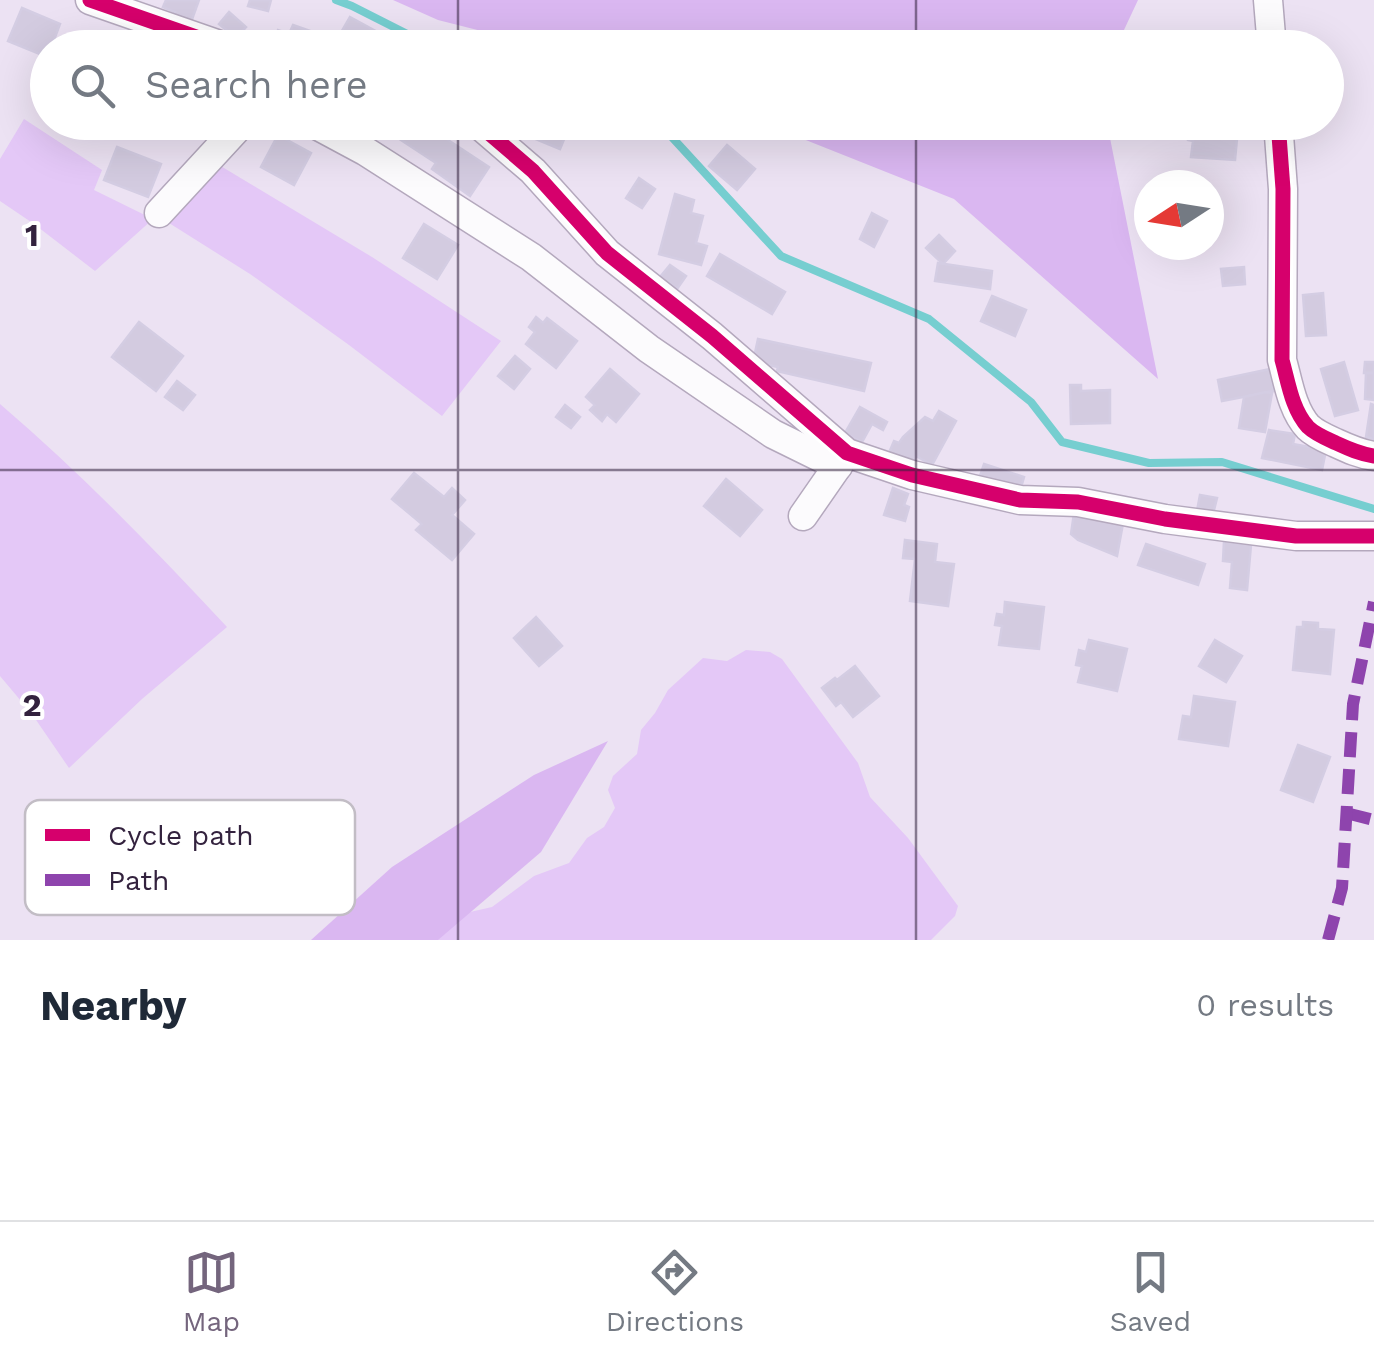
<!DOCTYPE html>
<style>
:root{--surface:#fff;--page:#f6f6f7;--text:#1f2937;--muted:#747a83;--line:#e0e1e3;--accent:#74657d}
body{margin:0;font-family:"Work Sans",sans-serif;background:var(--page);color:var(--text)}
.compass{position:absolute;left:1134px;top:170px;width:90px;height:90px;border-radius:50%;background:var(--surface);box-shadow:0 10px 40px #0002;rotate:258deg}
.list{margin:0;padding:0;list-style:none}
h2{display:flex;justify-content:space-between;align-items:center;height:130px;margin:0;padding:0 40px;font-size:42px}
h2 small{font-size:32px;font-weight:400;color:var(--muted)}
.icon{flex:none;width:55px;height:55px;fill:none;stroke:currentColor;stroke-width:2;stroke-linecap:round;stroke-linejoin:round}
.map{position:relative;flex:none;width:1374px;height:940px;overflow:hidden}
.search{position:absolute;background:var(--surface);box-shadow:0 10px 40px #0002;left:30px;right:30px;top:30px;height:110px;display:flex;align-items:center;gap:25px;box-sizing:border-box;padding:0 35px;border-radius:55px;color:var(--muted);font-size:38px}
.sheet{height:280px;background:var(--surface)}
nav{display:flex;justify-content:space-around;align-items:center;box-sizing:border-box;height:140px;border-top:2px solid var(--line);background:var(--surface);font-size:28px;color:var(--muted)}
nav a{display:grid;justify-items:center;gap:5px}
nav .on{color:var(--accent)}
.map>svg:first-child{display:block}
.green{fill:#e4c8f7}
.forest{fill:#dab7f1}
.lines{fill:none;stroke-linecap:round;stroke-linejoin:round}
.stream{stroke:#76ced0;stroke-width:8}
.building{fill:#d3cbe0;stroke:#d4cde3;stroke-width:2.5}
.minor-casing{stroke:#b4a8bd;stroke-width:31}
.minor{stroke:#fcfbfd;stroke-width:28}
.quiet{stroke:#8e44ad;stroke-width:12;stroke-dasharray:25 12;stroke-linecap:butt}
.cycleway-casing{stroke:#fff;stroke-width:21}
.cycleway{stroke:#d6006c;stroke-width:15}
.grid{fill:none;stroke:#33223e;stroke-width:2.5;stroke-opacity:0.55}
.key{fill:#fff;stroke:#c2bdc5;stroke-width:2.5}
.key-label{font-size:28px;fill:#33223e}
.grid-label{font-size:32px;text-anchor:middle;font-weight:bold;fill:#33223e;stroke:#fff;stroke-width:8;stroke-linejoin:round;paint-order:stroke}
</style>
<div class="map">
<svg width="1374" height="940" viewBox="0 0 1374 940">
<rect width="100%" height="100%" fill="#ece2f3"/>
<!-- green -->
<g class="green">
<path d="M24,119L102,170L94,190L153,219L95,271L34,224L0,201V159Z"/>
<path d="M219,165L372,257L501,341L442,416L349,345L250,274L169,223Z"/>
<path d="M0,404C81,473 154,549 227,627L142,699L69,768L32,714L0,676Z"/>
<path d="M746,650L770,652L782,659L858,763L870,797L908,838L958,906L955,916L931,940H426L444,918L492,907L534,876L569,863L587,838L604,827L615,808L608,790L613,776L637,754L641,730L655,713L668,690L703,658L727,661Z"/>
</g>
<!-- forest -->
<g class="forest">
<path d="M393,0H1138L1116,47H545L438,20Z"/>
<path d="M763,123H1107L1158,379L954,199Z"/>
<path d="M608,741L541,852L438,940H311L392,867L534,775Z"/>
</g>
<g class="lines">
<!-- stream -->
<g class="stream">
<path d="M336,0L352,6L435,48"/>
<path d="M658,122L781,256L929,319L1031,402L1062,442L1149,463L1222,462L1374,509"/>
</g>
</g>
<!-- building -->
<g class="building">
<path d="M166,0H199L191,22L173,15L175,12L163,7Z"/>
<path d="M250,0H271L268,11L248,6Z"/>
<path d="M22,8L60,24L51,48H48L47,57L8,41Z"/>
<path d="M229,12L246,27L236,38L219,24Z"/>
<path d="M350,17L407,48H360L339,36Z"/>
<path d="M293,25L330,38L326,48H284L273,43L278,30L289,34Z"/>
<path d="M399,122H444L455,130L448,140L489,167L470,196L432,169L436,163L392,134Z"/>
<path d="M520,122H571L560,149L531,137L532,135L518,129Z"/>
<path d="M1189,122H1202V126L1226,128L1225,138L1237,139L1235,160L1191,157L1193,141L1188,140Z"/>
<path d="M278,135L311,153L294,185L261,167Z"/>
<path d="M727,145L755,169L737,190L709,166Z"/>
<path d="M117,147L161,164L148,197L104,180Z"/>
<path d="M639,178L655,189L642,208L626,198Z"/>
<path d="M675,194L694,200L691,213L703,216L696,243L707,246L701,265L659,254Z"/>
<path d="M872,213L887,221L874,247L860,239Z"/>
<path d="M424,224L458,245L437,279L403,258Z"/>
<path d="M939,235L955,251L943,264L926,248Z"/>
<path d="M720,254L785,292L772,314L707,276Z"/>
<path d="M938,263L992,271L990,289L935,281Z"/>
<path d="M670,265L686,276L677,289L660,277Z"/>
<path d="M1244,267L1245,284L1223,286L1221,269Z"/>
<path d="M1323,293L1326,335L1306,336L1303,295Z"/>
<path d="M992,296L1026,310L1015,336L981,321Z"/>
<path d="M536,317L543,323L547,318L577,341L556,368L526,344L535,332L529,327Z"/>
<path d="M139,322L183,356L156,391L112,357Z"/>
<path d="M758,339L871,363L864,391L777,371L778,367L753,362Z"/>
<path d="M515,356L530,369L514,389L498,376Z"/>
<path d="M1344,362L1358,410L1335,416L1321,369Z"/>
<path d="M1365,362H1374V373H1364Z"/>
<path d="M610,369L639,394L616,422L607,414L602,421L590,410L595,405L586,397Z"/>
<path d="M1270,369L1274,391L1222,401L1218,380Z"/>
<path d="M1366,373H1374V400L1365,399Z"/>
<path d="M177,381L195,395L183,410L165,397Z"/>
<path d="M1070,385H1081V391L1110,390V423L1071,424Z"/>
<path d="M1266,392L1272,393L1265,432L1239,428L1244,397Z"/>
<path d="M1371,404L1374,405V439L1366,437Z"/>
<path d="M565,405L580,417L571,428L556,417Z"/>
<path d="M860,407L887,422L883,430L872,424L862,442L845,433Z"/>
<path d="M939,411L956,421L932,465L916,456L912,466L888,455L894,441L899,443L903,437L925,417L933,421Z"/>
<path d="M1269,430L1295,434L1293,444L1326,450L1322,470L1262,458Z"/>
<path d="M984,464L1024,477L1020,491L979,479Z"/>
<path d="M414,473L444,497L452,488L465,500L452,515L474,534L452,560L416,530L422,524L392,499Z"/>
<path d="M726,479L762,510L740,536L704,506Z"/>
<path d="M893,488L908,494L904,505L909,507L905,521L884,515Z"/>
<path d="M1200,495L1217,498L1213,514L1197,511Z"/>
<path d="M1074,513L1124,518L1117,556L1078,540L1071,534Z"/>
<path d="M905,540L937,544L935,562L954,564L948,606L910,601L915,559L903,558Z"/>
<path d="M1224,541L1251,545L1247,590L1230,588L1232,562L1223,561Z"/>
<path d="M1146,544L1205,564L1198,585L1138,565Z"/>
<path d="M1005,602L1044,607L1039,649L999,645L1002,626L995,625L997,614L1004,615Z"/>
<path d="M536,617L562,646L539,666L514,638Z"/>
<path d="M1303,622L1318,623V629L1334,630L1330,674L1293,670L1297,627H1303Z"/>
<path d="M1089,640L1127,649L1117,691L1078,682L1082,666L1076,665L1079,650L1086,652Z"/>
<path d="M1215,640L1242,656L1226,682L1199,666Z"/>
<path d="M855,666L879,696L853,717L841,702L836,706L822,688L835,678L837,680Z"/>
<path d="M1194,696L1235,702L1228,746L1179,739L1183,716L1191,717Z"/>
<path d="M1298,745L1330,757L1313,802L1281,790Z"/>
</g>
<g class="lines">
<!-- minor casing -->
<g class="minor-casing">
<g id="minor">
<path d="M90,0L228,48"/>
<path d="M1268,0L1272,48"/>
<path d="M311,122L365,151L531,257L649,349L773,434L838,466"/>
<path d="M476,122L533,171L607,253L712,336L847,453L912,475L1020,500L1078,502L1165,519L1296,536H1374"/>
<path d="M1278,122L1283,189L1282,360C1288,381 1292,410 1308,427C1315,434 1327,439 1336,443C1349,449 1360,454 1374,456"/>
<path d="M159,213L243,122"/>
<path d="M803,516L846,454"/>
</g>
</g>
<!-- minor -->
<use href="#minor" class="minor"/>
<!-- quiet -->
<g class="quiet">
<path d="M1346,813L1374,820"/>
<path d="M1328,940L1342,888L1353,704L1374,602"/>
</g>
<!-- cycleway casing -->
<g class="cycleway-casing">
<g id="cycleway">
<path d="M90,0L228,48"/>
<path d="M476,122L533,171L607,253L712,336L847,453L912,475L1020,500L1078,502L1165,519L1296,536H1374"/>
<path d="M1278,122L1283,189L1282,360C1288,381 1292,410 1308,427C1315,434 1327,439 1336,443C1349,449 1360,454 1374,456"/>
</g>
</g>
<!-- cycleway -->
<use href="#cycleway" class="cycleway"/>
</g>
<!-- grid -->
<path class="grid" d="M458,0V48M916,0V48M458,122V940M916,122V940M0,470H1374"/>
<!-- legend -->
<rect x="25" y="800" width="330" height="115" rx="15" class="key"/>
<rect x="45" y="829" width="45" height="12" fill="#d6006c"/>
<rect x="45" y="874" width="45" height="12" fill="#8e44ad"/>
<g class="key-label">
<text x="108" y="845">Cycle path</text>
<text x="108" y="890">Path</text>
</g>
<g class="grid-label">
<text x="32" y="246">1</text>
<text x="32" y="716">2</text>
</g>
</svg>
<svg class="compass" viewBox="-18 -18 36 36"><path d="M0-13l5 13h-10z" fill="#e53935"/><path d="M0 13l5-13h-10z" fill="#747a83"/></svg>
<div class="search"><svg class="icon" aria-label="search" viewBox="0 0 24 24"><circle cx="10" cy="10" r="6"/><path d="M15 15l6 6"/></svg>Search here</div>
</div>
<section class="sheet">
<h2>Nearby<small>0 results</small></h2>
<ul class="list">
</ul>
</section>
<nav>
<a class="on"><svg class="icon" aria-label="map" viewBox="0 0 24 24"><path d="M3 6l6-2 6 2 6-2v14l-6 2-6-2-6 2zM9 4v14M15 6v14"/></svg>Map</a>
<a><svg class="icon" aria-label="directions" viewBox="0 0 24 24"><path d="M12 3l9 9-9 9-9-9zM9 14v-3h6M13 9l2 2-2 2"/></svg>Directions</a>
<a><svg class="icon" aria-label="saved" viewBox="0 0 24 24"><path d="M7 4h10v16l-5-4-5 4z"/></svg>Saved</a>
</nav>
